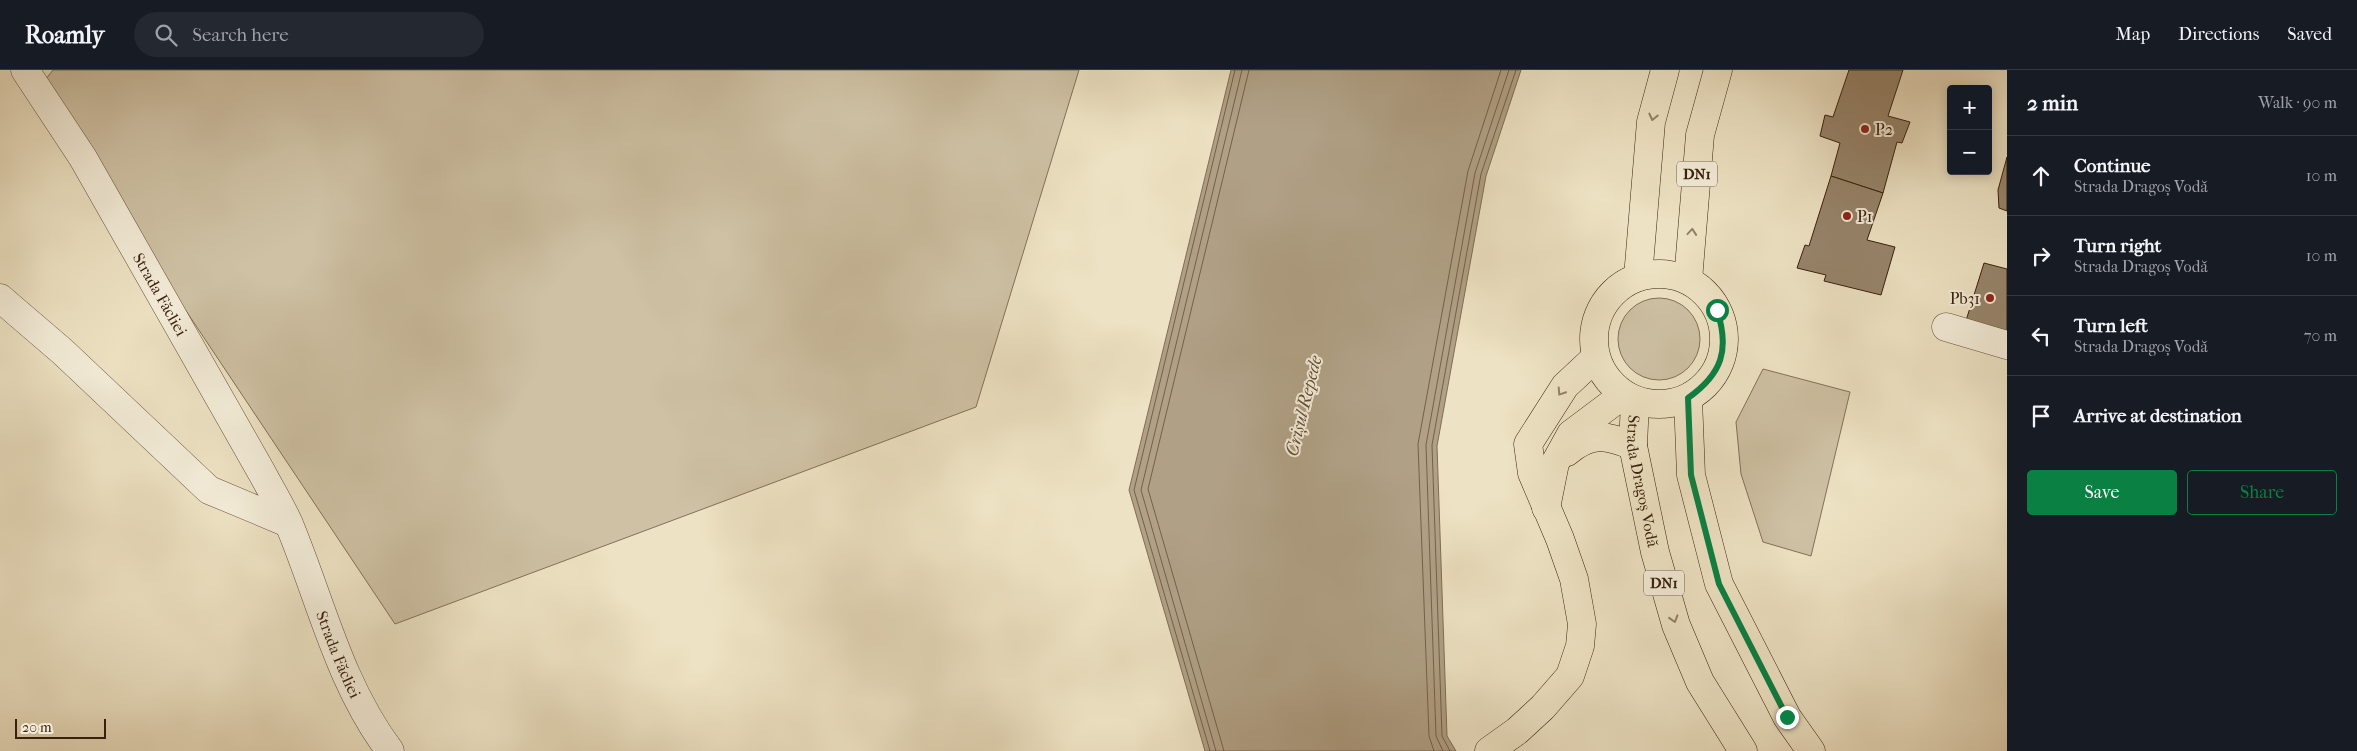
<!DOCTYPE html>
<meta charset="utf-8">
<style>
:root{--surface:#171b24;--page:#242831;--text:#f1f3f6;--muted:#9ea1a6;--line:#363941;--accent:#0b8043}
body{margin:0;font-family:"IM FELL French Canon",serif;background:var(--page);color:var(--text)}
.controls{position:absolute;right:15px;top:15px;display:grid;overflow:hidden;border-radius:5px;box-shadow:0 2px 12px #0003}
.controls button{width:45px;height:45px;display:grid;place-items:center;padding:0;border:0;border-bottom:1px solid var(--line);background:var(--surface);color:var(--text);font:25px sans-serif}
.scale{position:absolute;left:15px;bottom:12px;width:91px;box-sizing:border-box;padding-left:5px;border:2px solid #39200e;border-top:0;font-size:14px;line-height:18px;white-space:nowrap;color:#39200e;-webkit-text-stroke:4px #f3ecd8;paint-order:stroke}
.stop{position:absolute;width:15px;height:15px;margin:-11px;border:4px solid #0b8043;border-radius:50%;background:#fff}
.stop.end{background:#0b8043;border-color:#fff;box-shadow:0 1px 5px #0008}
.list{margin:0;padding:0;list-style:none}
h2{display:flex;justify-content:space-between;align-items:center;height:65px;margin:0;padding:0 20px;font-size:21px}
h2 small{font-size:16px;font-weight:400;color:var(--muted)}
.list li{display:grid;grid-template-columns:32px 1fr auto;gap:15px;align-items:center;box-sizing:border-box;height:80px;padding:0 20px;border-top:1px solid var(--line)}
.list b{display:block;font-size:19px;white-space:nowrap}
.list p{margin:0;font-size:16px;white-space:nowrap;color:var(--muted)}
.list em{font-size:16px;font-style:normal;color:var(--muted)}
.actions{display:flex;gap:10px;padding:15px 20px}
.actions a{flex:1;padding:11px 0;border:1px solid var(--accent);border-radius:5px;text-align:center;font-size:18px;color:var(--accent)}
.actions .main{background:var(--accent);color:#fff}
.icon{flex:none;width:28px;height:28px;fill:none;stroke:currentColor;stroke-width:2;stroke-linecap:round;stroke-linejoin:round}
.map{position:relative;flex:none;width:2007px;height:681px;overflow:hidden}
header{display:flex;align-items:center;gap:30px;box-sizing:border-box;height:70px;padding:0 25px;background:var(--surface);border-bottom:1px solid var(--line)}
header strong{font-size:24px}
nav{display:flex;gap:28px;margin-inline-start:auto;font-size:18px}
.search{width:350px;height:45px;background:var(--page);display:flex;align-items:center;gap:12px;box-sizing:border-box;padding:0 18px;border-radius:28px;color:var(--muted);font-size:19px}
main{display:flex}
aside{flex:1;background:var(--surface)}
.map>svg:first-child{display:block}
.green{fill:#cec1a4;stroke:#847059}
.water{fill:#b0a085;stroke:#806d55}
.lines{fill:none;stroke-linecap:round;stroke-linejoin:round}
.shore{stroke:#74604a;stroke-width:1}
.building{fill:#97856c;stroke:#39200e}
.minor-casing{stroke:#66503b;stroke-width:29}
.major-casing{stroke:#39200e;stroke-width:29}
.minor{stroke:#f3ecd8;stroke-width:28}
.major{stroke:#ede2c3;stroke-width:28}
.oneway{stroke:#938168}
.route{stroke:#0b8043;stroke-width:6}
.poi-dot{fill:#8f2418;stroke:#f3ecd8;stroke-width:2}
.labels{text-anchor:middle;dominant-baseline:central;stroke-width:4;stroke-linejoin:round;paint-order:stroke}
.shield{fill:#f3ecd8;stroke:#715d4b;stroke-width:1}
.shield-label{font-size:15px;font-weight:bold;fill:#39200e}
.poi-label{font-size:16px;fill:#39200e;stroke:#f3ecd8;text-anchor:start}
.street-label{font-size:16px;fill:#39200e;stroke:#f3ecd8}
.water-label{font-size:18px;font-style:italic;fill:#634d38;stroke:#f3ecd8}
</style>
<header>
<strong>Roamly</strong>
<div class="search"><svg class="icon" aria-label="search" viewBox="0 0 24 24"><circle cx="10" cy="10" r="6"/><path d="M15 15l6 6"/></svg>Search here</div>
<nav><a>Map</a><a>Directions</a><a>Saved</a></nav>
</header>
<main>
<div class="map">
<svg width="2007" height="681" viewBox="0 0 2007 681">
<rect width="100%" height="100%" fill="#ede2c3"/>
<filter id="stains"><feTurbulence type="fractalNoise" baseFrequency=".004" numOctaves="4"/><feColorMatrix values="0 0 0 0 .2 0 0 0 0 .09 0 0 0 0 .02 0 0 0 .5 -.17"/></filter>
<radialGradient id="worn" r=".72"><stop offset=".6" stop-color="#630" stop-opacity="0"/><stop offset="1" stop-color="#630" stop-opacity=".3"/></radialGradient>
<!-- green -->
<g class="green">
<path d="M53,0H1079L976,337L395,554L38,19Z"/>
<circle cx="1659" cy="269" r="41"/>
<path d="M1763,299L1850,322L1811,486L1763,472L1741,404L1736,352Z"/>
</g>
<!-- water -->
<path class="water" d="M1231,0H1521L1486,106L1437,376L1447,666L1456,681H1205L1129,420Z"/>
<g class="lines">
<!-- shore -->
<g class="shore">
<path d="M1210,681L1134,420L1235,0"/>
<path d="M1216,681L1141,420L1242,0"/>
<path d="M1224,681L1148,419L1249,0"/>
<path d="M1434,681L1429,666L1418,374L1468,101L1501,0"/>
<path d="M1443,681L1436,666L1426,375L1475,103L1509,0"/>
<path d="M1450,681L1442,666L1432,375L1481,104L1516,0"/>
</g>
</g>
<!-- building -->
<g class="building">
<path d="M1849,0H1903L1888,46L1910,52L1902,73L1897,72L1883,123L1831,106L1840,73L1820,66L1825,45L1833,47Z"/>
<path d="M2007,87V141L1999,138L1998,120Z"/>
<path d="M1831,106L1883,123L1867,170L1895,177L1881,225L1824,211L1826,205L1797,198L1805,175L1809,176Z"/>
<path d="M1984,193L2007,199V269L1964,257Z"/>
</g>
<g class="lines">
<!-- minor casing -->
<g class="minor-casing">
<g id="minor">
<path id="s1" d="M25,0L83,88L262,403C271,420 281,436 289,454C321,531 339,613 390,681"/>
<path d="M0,228L63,282L209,420L288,453"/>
<path d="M1946,257L2007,275"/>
</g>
</g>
<!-- major casing -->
<g class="major-casing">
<g id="major">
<circle cx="1659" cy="269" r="65"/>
<path d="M1638,207L1651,52L1665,0"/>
<path d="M1688,210L1700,65L1718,0"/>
<path d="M1688,329L1691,405L1719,514L1787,647L1811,681"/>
<path id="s2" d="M1635,331L1633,376L1655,482L1676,555L1700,612L1743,681"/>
<path d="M1567,382C1591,362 1607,365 1633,376"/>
<path d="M1546,438L1555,393L1571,364L1623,325"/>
<path d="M1489,681L1517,661L1543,637L1570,606L1580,576L1582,554L1574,509L1560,469L1532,403L1528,374L1565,316L1595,288"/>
</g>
</g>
<!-- minor -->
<use href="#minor" class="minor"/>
<!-- major -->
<use href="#major" class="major"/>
</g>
<!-- one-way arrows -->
<defs><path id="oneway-chevron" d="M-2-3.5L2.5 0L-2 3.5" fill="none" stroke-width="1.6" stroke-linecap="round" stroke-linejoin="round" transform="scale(1.25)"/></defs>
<g class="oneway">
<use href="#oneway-chevron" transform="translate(1653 47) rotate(103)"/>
<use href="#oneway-chevron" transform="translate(1692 162) rotate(-85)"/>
<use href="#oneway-chevron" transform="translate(1561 322) rotate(123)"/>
<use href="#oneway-chevron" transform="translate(1674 549) rotate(73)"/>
</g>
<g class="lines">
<!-- route -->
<path class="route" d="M1717,240C1730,280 1722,304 1688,328L1691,405L1719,514L1787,647"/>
</g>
<!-- markers -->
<g class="poi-dot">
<circle cx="1865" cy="59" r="5"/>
<circle cx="1847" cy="146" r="5"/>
<circle cx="1990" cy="228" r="5"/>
</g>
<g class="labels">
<!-- shield labels -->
<g class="shield">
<rect x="1677" y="91.5" width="40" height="25" rx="4"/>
<rect x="1644" y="500.5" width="40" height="25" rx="4"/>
</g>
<g class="shield-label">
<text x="1697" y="104">DN1</text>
<text x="1664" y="513">DN1</text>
</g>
<!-- poi labels -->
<g class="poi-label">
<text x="1875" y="59">P2</text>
<text x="1857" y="146">P1</text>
<text x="1980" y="228" text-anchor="end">Pb31</text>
</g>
<!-- street labels -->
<g class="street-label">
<text stroke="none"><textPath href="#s1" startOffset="262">Strada Făcliei</textPath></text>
<text stroke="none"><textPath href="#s2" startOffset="81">Strada Dragoș Vodă</textPath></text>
<text stroke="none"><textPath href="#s1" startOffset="665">Strada Făcliei</textPath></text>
</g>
<!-- water labels -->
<g class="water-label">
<text transform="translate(1304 336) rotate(-76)">Crișul Repede</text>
</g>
</g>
<rect width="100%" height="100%" filter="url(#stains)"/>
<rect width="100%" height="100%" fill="url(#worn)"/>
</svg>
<div class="controls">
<button>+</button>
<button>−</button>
</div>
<div class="scale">20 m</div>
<div class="stop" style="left:1717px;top:240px"></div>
<div class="stop end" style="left:1787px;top:647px"></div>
</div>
<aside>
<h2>2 min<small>Walk · 90 m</small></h2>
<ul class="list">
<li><svg class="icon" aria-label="ahead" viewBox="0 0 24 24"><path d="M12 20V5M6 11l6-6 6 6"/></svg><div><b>Continue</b><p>Strada Dragoș Vodă</p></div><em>10 m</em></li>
<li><svg class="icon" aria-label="right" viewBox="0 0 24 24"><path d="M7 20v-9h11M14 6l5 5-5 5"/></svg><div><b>Turn right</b><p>Strada Dragoș Vodă</p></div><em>10 m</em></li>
<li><svg class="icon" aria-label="left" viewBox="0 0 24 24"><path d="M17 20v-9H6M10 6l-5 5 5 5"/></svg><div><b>Turn left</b><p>Strada Dragoș Vodă</p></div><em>70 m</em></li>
<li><svg class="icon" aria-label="arrive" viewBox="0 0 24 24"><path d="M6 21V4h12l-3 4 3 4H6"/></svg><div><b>Arrive at destination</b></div></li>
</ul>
<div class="actions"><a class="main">Save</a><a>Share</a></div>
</aside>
</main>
